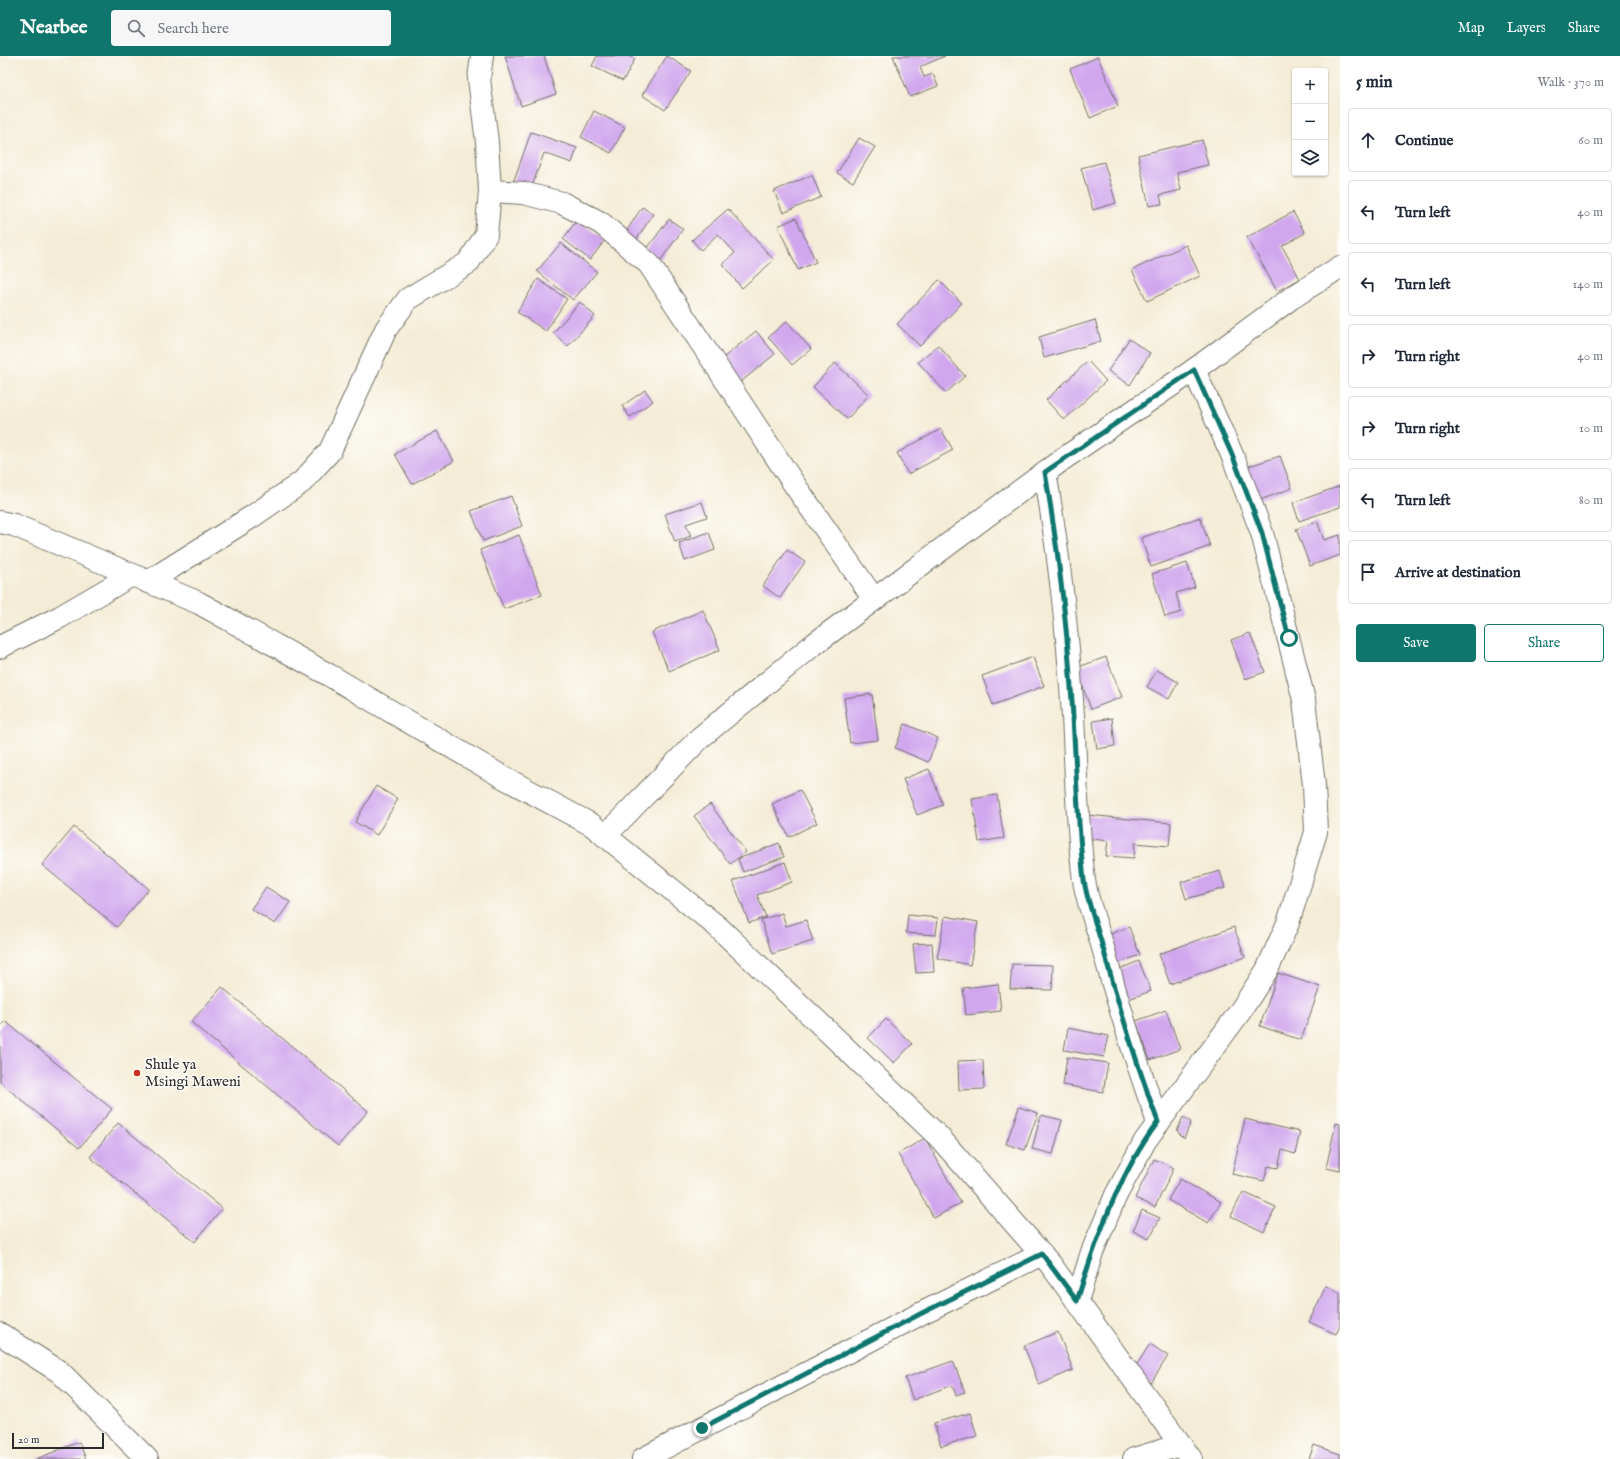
<!DOCTYPE html>
<meta charset="utf-8">
<style>
:root{--surface:#fff;--page:#f6f6f7;--text:#1f2937;--muted:#747a83;--line:#e0e1e3;--accent:#0f766e}
body{margin:0;font-family:"IM FELL English",serif;background:var(--page);color:var(--text)}
.controls{position:absolute;right:12px;top:12px;display:grid;overflow:hidden;border-radius:4px;box-shadow:0 1px 3px #0004}
.controls button{width:36px;height:36px;display:grid;place-items:center;padding:0;border:0;border-bottom:1px solid var(--line);background:var(--surface);color:var(--text);font:20px sans-serif}
.scale{position:absolute;left:12px;bottom:10px;width:92px;box-sizing:border-box;padding-left:4px;border:2px solid #2b2b2b;border-top:0;font-size:11px;line-height:14px;white-space:nowrap;color:#2b2b2b;-webkit-text-stroke:3px #fdfcf7;paint-order:stroke}
.stop{position:absolute;width:12px;height:12px;margin:-9px;border:3px solid #0f766e;border-radius:50%;background:#fff}
.stop.end{background:#0f766e;border-color:#fff;box-shadow:0 1px 4px #0008}
.list{margin:0;padding:0;list-style:none}
h2{display:flex;justify-content:space-between;align-items:center;height:52px;margin:0;padding:0 16px;font-size:17px}
h2 small{font-size:13px;font-weight:400;color:var(--muted)}
.list li{display:grid;grid-template-columns:26px 1fr auto;gap:12px;align-items:center;box-sizing:border-box;height:64px;margin:0 8px 8px;padding:0 8px;border:1px solid var(--line);border-radius:4px}
.list b{display:block;font-size:15px;white-space:nowrap}
.list em{font-size:13px;font-style:normal;color:var(--muted)}
.actions{display:flex;gap:8px;padding:12px 16px}
.actions a{flex:1;padding:9px 0;border:1px solid var(--accent);border-radius:4px;text-align:center;font-size:14px;color:var(--accent)}
.actions .main{background:var(--accent);color:#fff}
.icon{flex:none;width:22px;height:22px;fill:none;stroke:currentColor;stroke-width:2;stroke-linecap:round;stroke-linejoin:round}
.map{position:relative;flex:none;width:1340px;height:1403px;overflow:hidden}
header{display:flex;align-items:center;gap:24px;box-sizing:border-box;height:56px;padding:0 20px;background:var(--accent);color:#fff}
header strong{font-size:19px}
nav{display:flex;gap:22px;margin-inline-start:auto;font-size:14px}
.search{width:280px;height:36px;background:var(--page);display:flex;align-items:center;gap:10px;box-sizing:border-box;padding:0 14px;border-radius:4px;color:var(--muted);font-size:15px}
main{display:flex}
aside{flex:1;background:var(--surface)}
.map>svg:first-child{display:block}
.building{fill:#d0a6ee}
.lines{fill:none;stroke-linecap:round;stroke-linejoin:round}
.minor-casing{stroke:#716f67;stroke-width:24}
.minor{stroke:#fff;stroke-width:22}
.route{stroke:#0f766e;stroke-width:5}
.poi-dot{fill:#c8321e;stroke:#fdfcf7;stroke-width:1.5}
.labels{text-anchor:middle;dominant-baseline:central;stroke-width:3;stroke-linejoin:round;paint-order:stroke}
.poi-label{font-size:15px;fill:#2b2b2b;stroke:#fdfcf7;text-anchor:start}
</style>
<header>
<strong>Nearbee</strong>
<div class="search"><svg class="icon" aria-label="search" viewBox="0 0 24 24"><circle cx="10" cy="10" r="6"/><path d="M15 15l6 6"/></svg>Search here</div>
<nav><a>Map</a><a>Layers</a><a>Share</a></nav>
</header>
<main>
<div class="map">
<svg width="1340" height="1403" viewBox="0 0 1340 1403">
<rect width="100%" height="100%" fill="#fdfcf7"/>
<filter id="ink" filterUnits="userSpaceOnUse"><feTurbulence type="fractalNoise" baseFrequency=".025" numOctaves="2"/><feDisplacementMap in="SourceGraphic" scale="8" xChannelSelector="R" yChannelSelector="G"/><feConvolveMatrix kernelMatrix="1 2 1 2 8 2 1 2 1" color-interpolation-filters="sRGB"/></filter>
<filter id="wash" filterUnits="userSpaceOnUse"><feTurbulence type="fractalNoise" baseFrequency=".012" numOctaves="4" result="noise"/><feDisplacementMap in="SourceGraphic" scale="16" xChannelSelector="R" yChannelSelector="G"/><feGaussianBlur stdDeviation="0.9" result="paint"/><feColorMatrix in="noise" values="0 0 0 0 0 0 0 0 0 0 0 0 0 0 0 0 0 1.4 0 .05"/><feComposite in="paint" operator="in"/></filter>
<g filter="url(#wash)">
<rect width="100%" height="100%" fill="#f4ecd6"/>
<g id="blocks">
<!-- building -->
<g class="building">
<path d="M505,0H544L556,38L521,50Z"/>
<path d="M597,0H628L635,3L623,25L592,10Z"/>
<path d="M667,0L691,15L665,54L642,39Z"/>
<path d="M893,0H945L920,11L924,21L933,18L938,30L910,41Z"/>
<path d="M1098,1L1118,50L1090,62L1070,13Z"/>
<path d="M594,55L625,71L611,97L581,81Z"/>
<path d="M531,76L577,92L572,107L544,97L531,133L513,127Z"/>
<path d="M859,82L875,91L853,126L837,117Z"/>
<path d="M1202,84L1208,109L1177,116L1181,134L1160,139L1162,148L1149,150L1138,99Z"/>
<path d="M1104,106L1116,147L1093,154L1081,112Z"/>
<path d="M812,119L821,141L783,157L774,135Z"/>
<path d="M642,151L653,158L633,189L622,182Z"/>
<path d="M728,153L774,204L742,232L722,208L735,197L718,178L701,194L692,184Z"/>
<path d="M1293,156L1305,177L1282,190L1300,223L1277,235L1247,181Z"/>
<path d="M796,162L816,206L798,214L778,170Z"/>
<path d="M669,163L683,173L661,204L646,194Z"/>
<path d="M577,164L605,184L590,204L563,183Z"/>
<path d="M561,187L597,216L573,244L537,215Z"/>
<path d="M1186,189L1200,220L1147,245L1132,214Z"/>
<path d="M538,223L567,243L546,275L517,256Z"/>
<path d="M939,224L962,247L920,290L897,268Z"/>
<path d="M580,246L595,260L568,290L553,277Z"/>
<path d="M1095,264L1101,285L1044,302L1039,281Z"/>
<path d="M787,265L811,293L792,309L768,281Z"/>
<path d="M756,275L775,298L737,329L718,306Z"/>
<path d="M1129,283L1150,297L1130,329L1108,315Z"/>
<path d="M938,289L965,320L946,337L918,306Z"/>
<path d="M1088,305L1106,325L1064,364L1046,344Z"/>
<path d="M835,307L869,339L847,363L813,331Z"/>
<path d="M645,334L653,345L630,361L622,350Z"/>
<path d="M941,373L953,394L908,418L897,397Z"/>
<path d="M437,375L454,405L412,428L395,398Z"/>
<path d="M1280,400L1292,432L1255,446L1243,412Z"/>
<path d="M1340,430V451L1299,465L1293,447Z"/>
<path d="M511,440L522,470L483,485L471,455Z"/>
<path d="M702,446L707,461L686,468L691,480L675,486L665,458Z"/>
<path d="M1200,461L1210,490L1151,511L1141,482Z"/>
<path d="M1317,465L1324,484L1340,479V499L1310,510L1296,473Z"/>
<path d="M709,476L715,494L685,505L679,487Z"/>
<path d="M519,479L542,539L504,553L480,494Z"/>
<path d="M787,494L805,506L780,542L763,530Z"/>
<path d="M1187,507L1195,531L1176,537L1181,556L1165,561L1152,518Z"/>
<path d="M703,554L720,594L669,615L652,576Z"/>
<path d="M1250,577L1265,616L1245,623L1231,584Z"/>
<path d="M1033,601L1044,630L993,649L982,620Z"/>
<path d="M1106,601L1122,641L1091,653L1076,612Z"/>
<path d="M1157,614L1178,626L1169,643L1147,631Z"/>
<path d="M872,638L878,684L850,687L844,642Z"/>
<path d="M1112,662L1115,690L1097,693L1093,665Z"/>
<path d="M905,668L938,682L928,706L895,692Z"/>
<path d="M929,713L943,749L917,759L903,723Z"/>
<path d="M376,730L398,743L377,779L355,766Z"/>
<path d="M800,734L817,767L789,781L772,748Z"/>
<path d="M997,739L1004,782L979,786L972,743Z"/>
<path d="M710,748L746,796L730,808L694,760Z"/>
<path d="M1087,759L1171,767L1169,790L1135,787L1134,802L1106,800L1108,785L1085,782Z"/>
<path d="M74,771L149,833L117,871L42,809Z"/>
<path d="M779,787L784,801L743,816L738,803Z"/>
<path d="M785,806L792,826L757,839L766,861L749,867L733,825Z"/>
<path d="M1220,815L1225,832L1186,843L1181,826Z"/>
<path d="M266,831L290,846L275,868L251,853Z"/>
<path d="M782,857L786,870L806,864L813,885L772,898L761,864Z"/>
<path d="M908,859L938,862L936,879L906,877Z"/>
<path d="M945,860L978,866L970,909L937,902Z"/>
<path d="M1129,871L1140,899L1115,908L1105,880Z"/>
<path d="M1234,871L1245,901L1170,928L1159,898Z"/>
<path d="M932,887L934,916L916,917L913,888Z"/>
<path d="M1139,905L1151,935L1123,945L1112,916Z"/>
<path d="M1012,908L1053,909L1052,934L1010,933Z"/>
<path d="M1278,917L1320,931L1301,984L1260,970Z"/>
<path d="M998,928L1001,955L966,959L963,932Z"/>
<path d="M222,931L368,1055L338,1090L191,966Z"/>
<path d="M1166,954L1180,993L1150,1004L1136,965Z"/>
<path d="M886,963L912,988L894,1007L868,982Z"/>
<path d="M5,965L112,1053L79,1092L0,1026V971Z"/>
<path d="M1068,972L1109,980L1104,1001L1064,994Z"/>
<path d="M1067,1001L1108,1007L1103,1036L1063,1029Z"/>
<path d="M983,1004L984,1033L959,1034L958,1005Z"/>
<path d="M1019,1051L1038,1057L1025,1094L1006,1088Z"/>
<path d="M1041,1059L1062,1064L1053,1098L1032,1093Z"/>
<path d="M1183,1061L1191,1066L1184,1082L1177,1075Z"/>
<path d="M1245,1063L1300,1076L1295,1098L1282,1094L1278,1112L1268,1110L1264,1125L1232,1118Z"/>
<path d="M118,1067L222,1152L195,1186L90,1101Z"/>
<path d="M1336,1067L1340,1068V1115L1326,1112Z"/>
<path d="M925,1082L961,1147L934,1162L898,1098Z"/>
<path d="M1154,1103L1174,1112L1155,1151L1135,1142Z"/>
<path d="M1180,1123L1221,1146L1208,1167L1168,1144Z"/>
<path d="M1243,1136L1276,1151L1264,1176L1231,1160Z"/>
<path d="M1142,1154L1160,1162L1149,1183L1133,1175Z"/>
<path d="M1326,1230L1340,1237V1270L1336,1278L1309,1266Z"/>
<path d="M1058,1276L1073,1314L1039,1329L1024,1290Z"/>
<path d="M1150,1288L1168,1300L1151,1327L1132,1316Z"/>
<path d="M953,1305L965,1336L956,1339L952,1329L913,1344L905,1322Z"/>
<path d="M970,1357L977,1380L941,1390L934,1367Z"/>
<path d="M79,1386L86,1403H36Z"/>
<path d="M1314,1389L1340,1398V1403H1309Z"/>
</g>
</g>
</g>
<g filter="url(#ink)">
<use href="#blocks" fill-opacity="0" stroke="#716f67" stroke-width="1"/>
<g class="lines">
<!-- minor casing -->
<g class="minor-casing">
<g id="minor">
<path d="M490,135L523,137L562,147L601,167L649,208L794,428L874,543"/>
<path d="M1045,416C1058,492 1067,568 1072,644C1076,704 1076,764 1084,824C1087,846 1097,870 1103,892C1119,951 1137,1009 1158,1066"/>
<path d="M0,466L14,469L199,547L329,619L501,720L592,769L718,871L939,1081L1051,1209L1191,1403"/>
<path d="M148,526L253,460L302,426L330,395L386,273L408,243L468,207L486,179L490,135L487,86L479,23L482,0"/>
<path d="M0,591L60,561L132,519"/>
<path d="M605,780L701,681L813,589L1063,403L1194,314L1290,243L1340,211"/>
<path d="M1077,1245L1092,1196L1116,1139L1145,1085L1239,957L1267,914L1288,867L1316,776L1314,729L1304,644L1262,477L1233,401L1194,314"/>
<path d="M0,1278L60,1316L147,1403"/>
<path d="M643,1403L922,1257L1042,1198"/>
<path d="M1134,1403L1180,1389"/>
</g>
</g>
<!-- minor -->
<use href="#minor" class="minor"/>
</g>
</g>
<g class="lines" filter="url(#ink)">
<!-- route -->
<path class="route" d="M702,1372L922,1257L1042,1198L1077,1245C1096,1183 1119,1118 1158,1066C1137,1009 1119,951 1103,892C1097,870 1087,846 1084,824C1077,764 1076,704 1072,645C1067,568 1058,492 1045,416L1194,314L1233,401L1262,477L1289,582"/>
</g>
<!-- markers -->
<circle class="poi-dot" cx="137" cy="1017" r="4"/>
<g class="labels">
<!-- poi labels -->
<g class="poi-label">
<text x="145" y="1008">Shule ya<tspan x="145" dy="17">Msingi Maweni</tspan></text>
</g>
</g>
</svg>
<div class="controls">
<button>+</button>
<button>−</button>
<button><svg class="icon" aria-label="layers" viewBox="0 0 24 24"><path d="M12 4l9 5-9 5-9-5zM3 14l9 5 9-5"/></svg></button>
</div>
<div class="scale">20 m</div>
<div class="stop" style="left:1289px;top:582px"></div>
<div class="stop end" style="left:702px;top:1372px"></div>
</div>
<aside>
<h2>5 min<small>Walk · 370 m</small></h2>
<ul class="list">
<li><svg class="icon" aria-label="ahead" viewBox="0 0 24 24"><path d="M12 20V5M6 11l6-6 6 6"/></svg><div><b>Continue</b></div><em>60 m</em></li>
<li><svg class="icon" aria-label="left" viewBox="0 0 24 24"><path d="M17 20v-9H6M10 6l-5 5 5 5"/></svg><div><b>Turn left</b></div><em>40 m</em></li>
<li><svg class="icon" aria-label="left" viewBox="0 0 24 24"><path d="M17 20v-9H6M10 6l-5 5 5 5"/></svg><div><b>Turn left</b></div><em>140 m</em></li>
<li><svg class="icon" aria-label="right" viewBox="0 0 24 24"><path d="M7 20v-9h11M14 6l5 5-5 5"/></svg><div><b>Turn right</b></div><em>40 m</em></li>
<li><svg class="icon" aria-label="right" viewBox="0 0 24 24"><path d="M7 20v-9h11M14 6l5 5-5 5"/></svg><div><b>Turn right</b></div><em>10 m</em></li>
<li><svg class="icon" aria-label="left" viewBox="0 0 24 24"><path d="M17 20v-9H6M10 6l-5 5 5 5"/></svg><div><b>Turn left</b></div><em>80 m</em></li>
<li><svg class="icon" aria-label="arrive" viewBox="0 0 24 24"><path d="M6 21V4h12l-3 4 3 4H6"/></svg><div><b>Arrive at destination</b></div></li>
</ul>
<div class="actions"><a class="main">Save</a><a>Share</a></div>
</aside>
</main>
